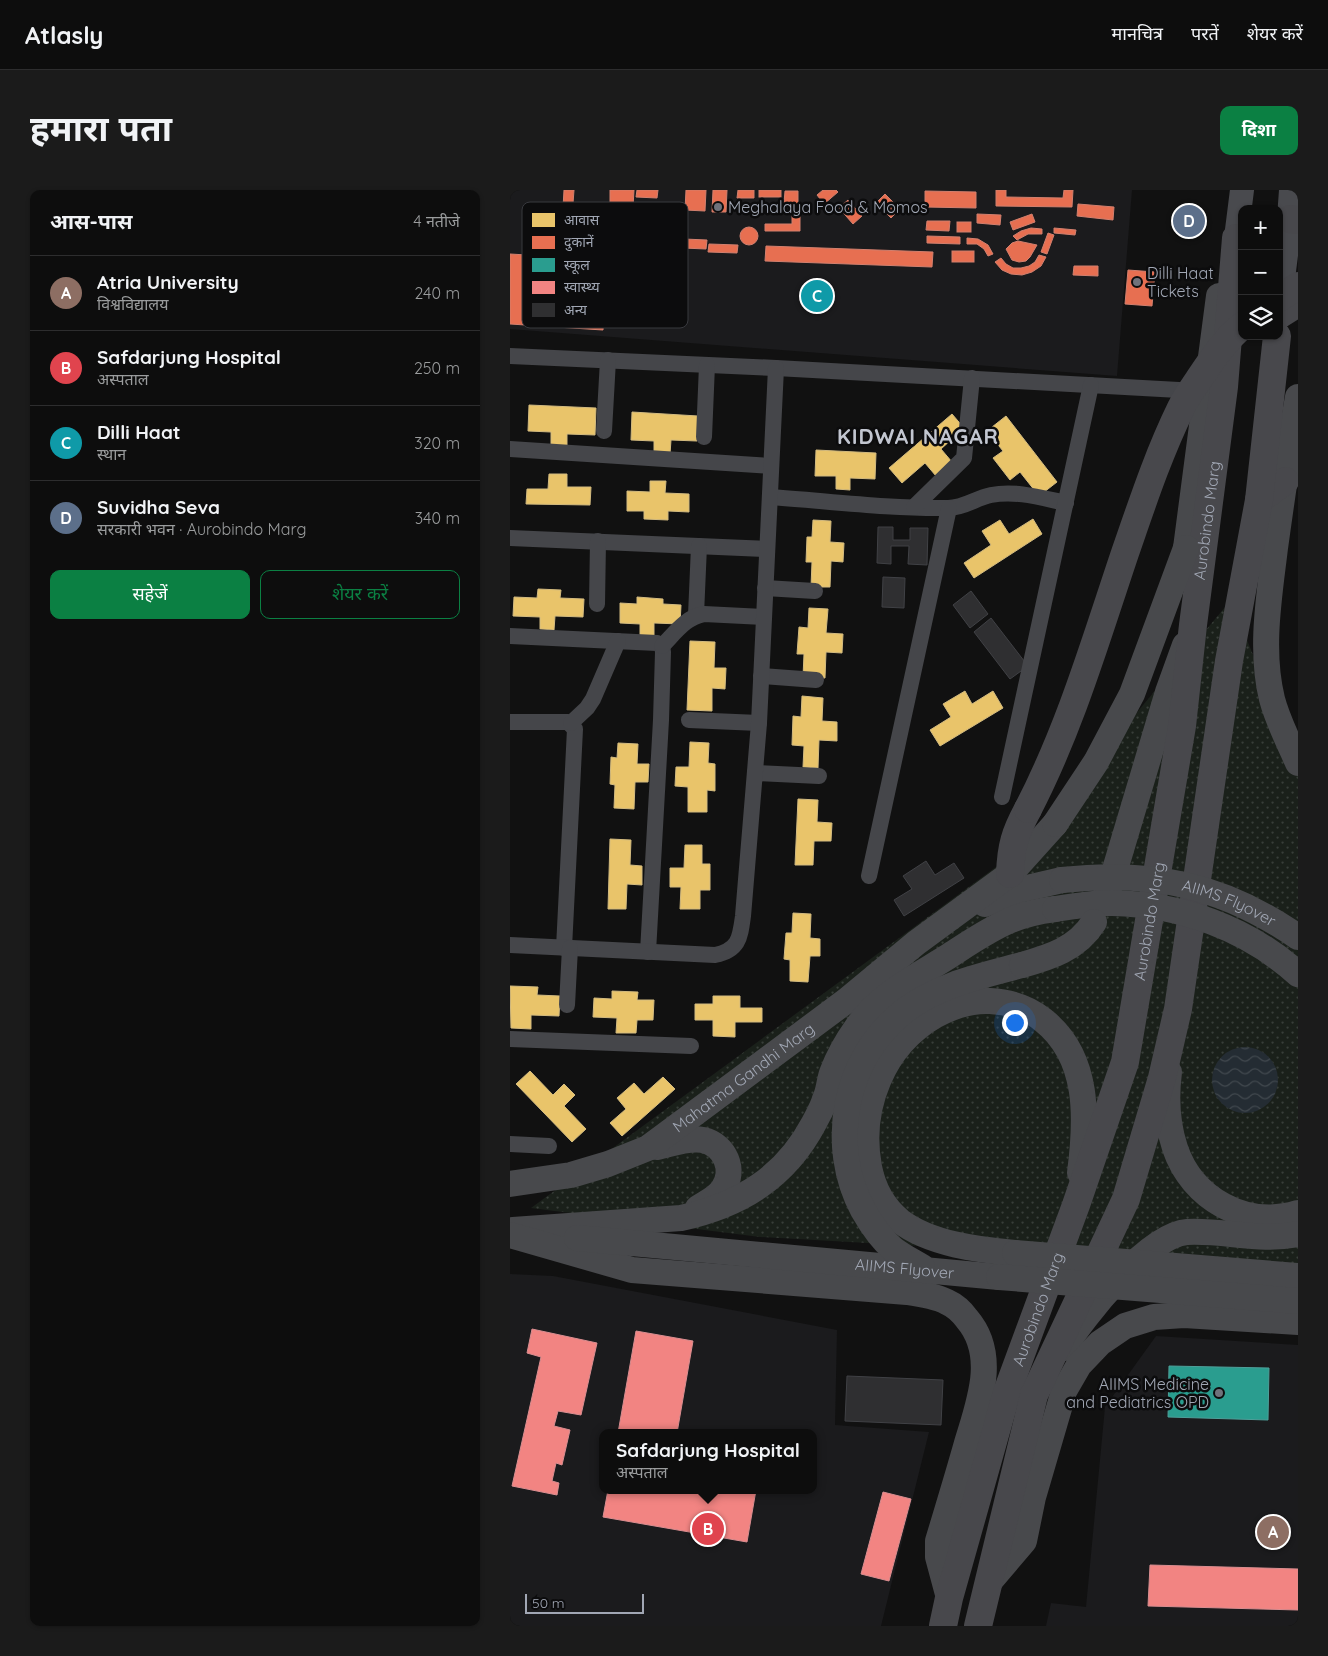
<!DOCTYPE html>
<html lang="hi">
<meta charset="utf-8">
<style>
:root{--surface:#0d0d0d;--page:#1b1b1b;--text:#f1f3f6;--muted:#9a9c9d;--line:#2d2d2e;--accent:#0b8043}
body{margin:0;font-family:Quicksand,"Noto Sans Devanagari",sans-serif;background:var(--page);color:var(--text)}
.controls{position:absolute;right:15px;top:15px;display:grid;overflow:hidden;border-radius:10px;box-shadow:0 1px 4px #0004}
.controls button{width:45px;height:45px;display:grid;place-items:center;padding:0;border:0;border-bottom:1px solid var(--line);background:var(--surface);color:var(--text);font:25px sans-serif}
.scale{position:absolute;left:15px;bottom:12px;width:119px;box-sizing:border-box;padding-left:5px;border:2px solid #a1a7b4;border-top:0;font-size:14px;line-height:18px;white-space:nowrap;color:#a1a7b4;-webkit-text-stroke:4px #0c0c0d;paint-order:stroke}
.you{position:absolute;left:504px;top:832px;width:18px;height:18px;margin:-12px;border:4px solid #fff;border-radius:50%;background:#1a73e8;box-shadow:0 0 0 8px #1a73e833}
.badge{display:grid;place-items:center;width:32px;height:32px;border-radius:50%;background:var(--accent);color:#fff;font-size:16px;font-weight:700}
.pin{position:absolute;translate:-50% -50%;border:2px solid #fff;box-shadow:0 1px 5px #0006}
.popup{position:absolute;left:89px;top:1239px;width:218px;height:65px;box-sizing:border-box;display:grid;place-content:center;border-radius:10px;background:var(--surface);filter:drop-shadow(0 1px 4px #0005);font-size:16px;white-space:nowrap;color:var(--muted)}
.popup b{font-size:19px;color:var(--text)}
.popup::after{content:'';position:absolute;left:50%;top:100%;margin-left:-10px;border:10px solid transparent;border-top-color:var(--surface)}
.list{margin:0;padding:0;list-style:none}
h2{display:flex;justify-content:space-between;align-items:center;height:65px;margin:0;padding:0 20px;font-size:21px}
h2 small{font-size:16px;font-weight:400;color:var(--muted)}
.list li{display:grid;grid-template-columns:32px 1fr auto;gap:15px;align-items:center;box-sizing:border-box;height:75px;padding:0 20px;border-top:1px solid var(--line)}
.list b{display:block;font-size:19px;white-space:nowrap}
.list p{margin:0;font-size:16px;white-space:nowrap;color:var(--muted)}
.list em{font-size:16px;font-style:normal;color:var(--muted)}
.actions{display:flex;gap:10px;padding:15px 20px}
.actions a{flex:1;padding:11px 0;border:1px solid var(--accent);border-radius:10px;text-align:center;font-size:18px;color:var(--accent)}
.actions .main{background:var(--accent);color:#fff}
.icon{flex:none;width:28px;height:28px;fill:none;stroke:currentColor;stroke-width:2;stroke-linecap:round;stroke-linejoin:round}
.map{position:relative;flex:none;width:788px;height:1436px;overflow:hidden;border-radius:10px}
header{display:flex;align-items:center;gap:30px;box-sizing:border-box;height:70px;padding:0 25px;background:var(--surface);border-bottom:1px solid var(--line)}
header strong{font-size:24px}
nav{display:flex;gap:28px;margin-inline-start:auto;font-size:18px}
.intro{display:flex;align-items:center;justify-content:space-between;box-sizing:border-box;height:120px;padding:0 30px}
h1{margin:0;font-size:35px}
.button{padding:12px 22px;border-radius:10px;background:var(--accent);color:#fff;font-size:18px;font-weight:700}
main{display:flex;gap:30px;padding:0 30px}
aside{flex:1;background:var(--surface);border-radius:10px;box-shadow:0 1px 4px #0004}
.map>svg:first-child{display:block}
.built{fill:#1b1b1d;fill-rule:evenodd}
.park{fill:url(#park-dots)}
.water{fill:url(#water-waves)}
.homes{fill:#e9c46a;stroke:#d3bb80}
.shops{fill:#e76f51;stroke:#d2806f}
.schools{fill:#2a9d8f;stroke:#4ea09a}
.health{fill:#f28482;stroke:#da8e91}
.building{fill:#2f2f31;stroke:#404145}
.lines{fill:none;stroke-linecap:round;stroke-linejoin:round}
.street{stroke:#45464a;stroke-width:16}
.secondary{stroke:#494a4e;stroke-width:24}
.primary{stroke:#48494c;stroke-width:26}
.highway{stroke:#48484c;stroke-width:28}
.primary-bridge{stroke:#48494c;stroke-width:26}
.highway-bridge{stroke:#48484c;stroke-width:28}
.poi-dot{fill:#6f727b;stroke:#0c0c0d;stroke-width:2}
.labels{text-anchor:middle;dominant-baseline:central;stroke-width:5;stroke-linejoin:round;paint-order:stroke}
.poi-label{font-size:16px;fill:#a1a7b4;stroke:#0c0c0d;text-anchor:start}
.street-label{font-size:16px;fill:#a1a7b4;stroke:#0c0c0d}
.district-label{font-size:21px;font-weight:bold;letter-spacing:1px;fill:#c2c6d0;stroke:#0c0c0d}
.key{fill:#0c0c0d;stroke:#393a3f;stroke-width:1}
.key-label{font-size:14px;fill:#a1a7b4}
</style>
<header>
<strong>Atlasly</strong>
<nav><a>मानचित्र</a><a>परतें</a><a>शेयर करें</a></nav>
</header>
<div class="intro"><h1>हमारा पता</h1><a class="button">दिशा</a></div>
<main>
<aside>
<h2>आस-पास<small>4 नतीजे</small></h2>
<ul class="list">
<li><span class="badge" style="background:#8d6e63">A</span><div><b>Atria University</b><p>विश्वविद्यालय</p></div><em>240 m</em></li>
<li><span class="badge" style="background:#e0444e">B</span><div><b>Safdarjung Hospital</b><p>अस्पताल</p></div><em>250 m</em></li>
<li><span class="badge" style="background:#0f9aa8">C</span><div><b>Dilli Haat</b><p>स्थान</p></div><em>320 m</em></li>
<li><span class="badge" style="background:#5c6f8a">D</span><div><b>Suvidha Seva</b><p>सरकारी भवन · Aurobindo Marg</p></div><em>340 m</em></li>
</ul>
<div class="actions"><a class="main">सहेजें</a><a>शेयर करें</a></div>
</aside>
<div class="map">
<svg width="788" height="1436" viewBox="0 0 788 1436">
<defs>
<pattern id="park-dots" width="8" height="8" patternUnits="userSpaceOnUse" patternTransform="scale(1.25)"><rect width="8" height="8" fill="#1a201a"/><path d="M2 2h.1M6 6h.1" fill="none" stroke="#383e39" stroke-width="1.8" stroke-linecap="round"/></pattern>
<pattern id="water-waves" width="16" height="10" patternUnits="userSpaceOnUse" patternTransform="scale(1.25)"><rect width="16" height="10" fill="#242c33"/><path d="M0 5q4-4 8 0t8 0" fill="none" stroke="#41484e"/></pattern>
</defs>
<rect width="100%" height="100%" fill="#111"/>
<!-- built -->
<g class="built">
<path d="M0,0H622L607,186L0,139Z"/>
<path d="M0,1084L43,1086L327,1140L325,1235L419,1242L371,1436H0ZM93,1243H303V1300H93Z"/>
<path d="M646,1146L788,1155V1436H536L541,1413L576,1417L595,1217Z"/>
</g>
<!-- park -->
<path class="park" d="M721,410L788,577V1077L250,1047L21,1018L516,655Z"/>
<!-- water -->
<circle class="water" cx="735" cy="890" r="33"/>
<!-- homes -->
<g class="homes">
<path d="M19,215L86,218L85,245L57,244V256L41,255V242L18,241Z"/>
<path d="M122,222L188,226L187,251L161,250L160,264L144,263V251L121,250Z"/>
<path d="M442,224L454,238L431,259L442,272L426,286L415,273L392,293L379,278Z"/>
<path d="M496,226L547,292L529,306L510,282L500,290L483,268L493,261L477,241Z"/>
<path d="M306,260L366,263L365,289L340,288V300L326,299V286H305Z"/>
<path d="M39,284H57V297H81L80,315L16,314L17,299H38Z"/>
<path d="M140,291H156L155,303L179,304V322L158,321V330L134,329V321H117V301L140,302Z"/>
<path d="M523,329L532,344L464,388L454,373L481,355L472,341L490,330L499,344Z"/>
<path d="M303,330L321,331L320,352L334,353L333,372L321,371L320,397H301L302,372H296L297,347H302Z"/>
<path d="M28,399L51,400L50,408L74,409L73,427L45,426L44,440L30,439V427L3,426L4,407L27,408Z"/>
<path d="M127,407L153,409V414L171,415L170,434L144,433V446H130V434L110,433V413L127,414Z"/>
<path d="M299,418L318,419L316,443L333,444L332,463L316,462L315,488L293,487L294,464H287L289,437L298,438Z"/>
<path d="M180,451L205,452L204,478H216L215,499L202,498V521L177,520Z"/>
<path d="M455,501L462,514L483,501L493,518L430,556L420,540L441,527L433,514Z"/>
<path d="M292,506L313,508L312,531L327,532V551L309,550L308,578L293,577L294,556L282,555L283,526L291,527Z"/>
<path d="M180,552L199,553L198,573L205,574V601L197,600V622H178V597L165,596L166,577H179Z"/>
<path d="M108,553L128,554L127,574H139L138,592H125L124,619L104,618L105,595L100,594L101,567L107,568Z"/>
<path d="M288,609L308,610L307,632L322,633L321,651H304L303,675H285Z"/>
<path d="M100,649L121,650L120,675L132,676V695L117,694L116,719H98Z"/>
<path d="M175,655H192V674H200V700H190V719H170L171,697H160V678H174Z"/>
<path d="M283,723L301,724L300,748L310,749V766H300L298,792L280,791V770L274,769L276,743H282Z"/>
<path d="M0,796L28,797L27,805L50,806L49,826L21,825V839L1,838Z"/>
<path d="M102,801L128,802L127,810H144L143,830H127L126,843H106L107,828L83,827L84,808L102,809Z"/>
<path d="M203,806H230V818H252V832H225V847L203,846V830H185V814H203Z"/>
<path d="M20,881L43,905L54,894L65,905L54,916L76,939L62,952L6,894Z"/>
<path d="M153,887L165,899L112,946L100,933L116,919L107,908L124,893L134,904Z"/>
</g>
<!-- shops -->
<g class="shops">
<path d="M54,0H64L62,27L92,29V38L52,36Z"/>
<path d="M100,0H124L123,17L100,16Z"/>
<path d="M127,0H148L147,8L126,7Z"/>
<path d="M176,0H196L195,21L175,20Z"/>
<path d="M203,0H217L216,22H202Z"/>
<path d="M228,0H244V8H227Z"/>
<rect x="249" y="0" width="22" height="7"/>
<path d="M313,0H326L328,2L314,14L307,5Z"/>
<path d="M486,0H496V7L553,8L554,0H563L562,17L486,16Z"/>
<path d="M275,1H288V14L274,13Z"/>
<path d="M415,1L466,2V18L415,17Z"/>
<path d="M375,4L390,19L381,28L366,13Z"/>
<path d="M338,10L352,26L343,34L329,18Z"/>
<path d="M568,14L604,17L603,30L567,26Z"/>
<path d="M282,17H290V41H255V34H282Z"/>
<path d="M467,24L491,25L490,35L467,33Z"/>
<path d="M522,24L525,32L503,40L500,32Z"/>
<path d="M417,31H440L439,41L416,40Z"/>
<rect x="447" y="32" width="14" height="10"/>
<circle cx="239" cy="46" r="9"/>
<path d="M521,38L532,39V44H518L507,50L503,46L511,41Z"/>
<path d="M544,38L566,40L565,45L544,43Z"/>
<path d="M538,43L544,45L537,64L531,62Z"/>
<path d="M98,45L110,46L109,53H98Z"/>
<path d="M417,46L450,47V54L417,53Z"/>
<rect x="116" y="47" width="9" height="8"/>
<path d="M128,47L197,50L196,59L127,56Z"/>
<path d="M457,48L468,49L478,55L483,64L478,66L474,59L467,54H457Z"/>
<path d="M508,51L527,55L520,67L516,71L509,72L502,70L496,59L502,53Z"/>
<path d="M199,54L228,55L227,63L198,62Z"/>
<path d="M69,56L98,57L93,140L0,134V64L68,68Z"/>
<path d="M256,56L423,62L422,77L255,71Z"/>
<rect x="442" y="61" width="22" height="11"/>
<path d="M529,65L536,67L531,76L522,82L512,85L501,84L492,80L485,72L491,68L496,74L503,78H511L519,76L525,72Z"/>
<path d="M564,76H588V86L563,85Z"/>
<path d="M618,80L645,82L642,116L615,114Z"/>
</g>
<!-- schools -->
<path class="schools" d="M659,1176L759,1178L758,1230L658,1227Z"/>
<!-- health -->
<g class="health">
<path d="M22,1139L87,1153L71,1225L48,1221L44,1236L60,1240L52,1275L46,1273L42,1291L49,1293L47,1305L2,1296L31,1167L17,1163Z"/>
<path d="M126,1141L183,1151L167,1243H108Z"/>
<path d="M98,1300H246L237,1352L93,1327Z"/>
<path d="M373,1302L401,1309L379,1391L351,1384Z"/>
<path d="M640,1375L788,1379V1420L638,1416Z"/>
</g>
<!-- building -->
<g class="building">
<path d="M368,337H383V350H400V338H418L417,375L398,374L399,356H381V374L367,373Z"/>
<path d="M373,387L395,388L394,418L372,417Z"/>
<path d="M461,401L478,424L460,438L443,415Z"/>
<path d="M481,428L518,476L500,489L464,442Z"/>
<path d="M416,671L425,685L444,673L454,688L394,726L384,710L402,699L393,686Z"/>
<path d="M337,1186L433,1190L431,1235L335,1231Z"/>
</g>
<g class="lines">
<!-- street -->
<g class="street">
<path d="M0,166L266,178L687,201"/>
<path d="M94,241L98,170"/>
<path d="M194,247L197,175"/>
<path d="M0,259L261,276"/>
<path d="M260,307C318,311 380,319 438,318C454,318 466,308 481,305C506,300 532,308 556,313"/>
<path d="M404,317L454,268L462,188"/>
<path d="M0,348L257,359"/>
<path d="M255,398L305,401"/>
<path d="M87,414L88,351"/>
<path d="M186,425L189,356"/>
<path d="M0,446L147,453L152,456L153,462L151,530L138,762"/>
<path d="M152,456C165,443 176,427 194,424L254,427"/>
<path d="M251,486L306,490"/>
<path d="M179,530L249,533"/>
<path d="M0,532H58L65,539L54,758"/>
<path d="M61,533L77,518L83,509L108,451"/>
<path d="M245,583L309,586"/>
<path d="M492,607L581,195"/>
<path d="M359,686L439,318"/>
<path d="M0,755L205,765C229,760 230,748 233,726L249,533L266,178"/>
<path d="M57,815L60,758"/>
<path d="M0,849L181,856"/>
<path d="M0,954L39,956"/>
</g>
<!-- secondary -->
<g class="secondary">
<path d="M726,48L732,0"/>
<path d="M769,120L777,57L781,0"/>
</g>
<!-- primary -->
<g class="primary">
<path d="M788,207C779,257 772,307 765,358C759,408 750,460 762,509C768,532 779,552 788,573"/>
<path d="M676,358L709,106"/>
<path d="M594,709L601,693L658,502L675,455"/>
<path d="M475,714L513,699L552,690"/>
<path d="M659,882C656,906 657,934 665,958C682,1009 736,1039 788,1023"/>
<path d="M147,957C161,954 178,947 193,950C215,955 226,980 213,999C207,1008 197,1012 188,1018"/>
<path id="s1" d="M0,994L61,985L98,974L138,958L336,811L406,753L500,684L545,634"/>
<path d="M3,1040L171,1028C230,1015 275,988 304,933C308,925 313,917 315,909C319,901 319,892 322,883C328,867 337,851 347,837C370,804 406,787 439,766C459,753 479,739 501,730C515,724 530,721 545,719"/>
<path d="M0,1045L122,1080L397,1102C411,1104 425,1106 437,1112C446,1116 452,1122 457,1129C488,1165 469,1213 457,1253C448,1285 438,1318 428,1351V1367L439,1408"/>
<path id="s2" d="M67,1048L489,1087"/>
<path d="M505,1063C469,1060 420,1054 390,1031C373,1017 363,998 359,977C348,917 373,855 426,825C443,816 461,810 480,811C499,812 518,818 533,830C580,867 577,929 570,983"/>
<path d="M412,1077C402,1071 392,1066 383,1059C371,1049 361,1034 353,1020C318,955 334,868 393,822C427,795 471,786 512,775"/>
<path d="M554,1158C574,1126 638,1045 677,1042C715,1040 751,1052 788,1044"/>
<path d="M480,1391L514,1351L523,1307L554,1201L569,1175L590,1153L615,1136L644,1127L674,1125L788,1132"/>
</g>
<!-- highway -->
<g class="highway">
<path d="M780,29L788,30"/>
<path d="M769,125L788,113"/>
<path d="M749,310L775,291"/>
<path d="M500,684C501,656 505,643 518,619"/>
<path id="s3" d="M433,1436L439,1408L497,1202L566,1015L615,872L672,536L683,435L714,197L726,48"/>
<path d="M468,1436L524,1205L616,1009L652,888L668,819L719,471L749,310L767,146"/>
</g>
<!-- primary-bridge -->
<g class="primary-bridge">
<path d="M545,634L586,572L622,504L676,358"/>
<path id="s4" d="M552,690C642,680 713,695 788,747"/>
<path d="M545,719C564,716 583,713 602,713C670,714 737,738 788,784"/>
<path d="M512,775C540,767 567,759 584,732"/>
<path d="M505,1063L788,1086"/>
<path d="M489,1087L788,1111"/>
</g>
<!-- highway-bridge -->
<g class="highway-bridge">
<path d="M769,108L788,96"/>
<path d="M518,619C560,538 586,449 615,363C632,314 648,265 671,218C676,207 684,197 691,186C703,168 715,150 732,136"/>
</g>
</g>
<!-- markers -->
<g class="poi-dot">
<circle cx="208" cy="17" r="5"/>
<circle cx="627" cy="92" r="5"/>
<circle cx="709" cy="1203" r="5"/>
</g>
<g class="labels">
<!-- poi labels -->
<g class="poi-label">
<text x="218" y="17">Meghalaya Food &amp; Momos</text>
<text x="637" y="83">Dilli Haat<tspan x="637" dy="18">Tickets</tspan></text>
<text x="699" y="1194" text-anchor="end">AIIMS Medicine<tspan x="699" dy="18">and Pediatrics OPD</tspan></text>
</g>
<!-- street labels -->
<g class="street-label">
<text stroke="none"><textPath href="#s3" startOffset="1141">Aurobindo Marg</textPath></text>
<text stroke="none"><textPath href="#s4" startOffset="171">AIIMS Flyover</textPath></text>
<text stroke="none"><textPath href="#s3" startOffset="736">Aurobindo Marg</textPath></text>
<text stroke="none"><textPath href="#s1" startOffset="262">Mahatma Gandhi Marg</textPath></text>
<text stroke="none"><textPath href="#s2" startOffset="329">AIIMS Flyover</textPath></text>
<text stroke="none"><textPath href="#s3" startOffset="331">Aurobindo Marg</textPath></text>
</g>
<!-- district labels -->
<g class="district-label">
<text x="408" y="246">KIDWAI NAGAR</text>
</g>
</g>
<!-- legend -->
<rect x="12" y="12" width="166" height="126" rx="8" class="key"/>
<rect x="22" y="23" width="23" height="14" fill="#e9c46a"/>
<rect x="22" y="46" width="23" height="13" fill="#e76f51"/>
<rect x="22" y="68" width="23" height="14" fill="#2a9d8f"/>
<rect x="22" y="91" width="23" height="13" fill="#f28482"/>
<rect x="22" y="113" width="23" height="14" fill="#2f2f31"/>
<g class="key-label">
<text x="54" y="35">आवास</text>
<text x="54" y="57">दुकानें</text>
<text x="54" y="80">स्कूल</text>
<text x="54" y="102">स्वास्थ्य</text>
<text x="54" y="125">अन्य</text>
</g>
</svg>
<div class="controls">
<button>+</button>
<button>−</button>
<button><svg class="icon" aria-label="layers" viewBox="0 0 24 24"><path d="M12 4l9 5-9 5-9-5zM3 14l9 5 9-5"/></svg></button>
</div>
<div class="scale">50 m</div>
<div class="you"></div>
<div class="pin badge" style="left:763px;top:1342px;background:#8d6e63">A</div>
<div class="pin badge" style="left:198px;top:1339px;background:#e0444e">B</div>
<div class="popup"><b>Safdarjung Hospital</b>अस्पताल</div>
<div class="pin badge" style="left:307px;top:106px;background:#0f9aa8">C</div>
<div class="pin badge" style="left:679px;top:31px;background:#5c6f8a">D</div>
</div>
</main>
